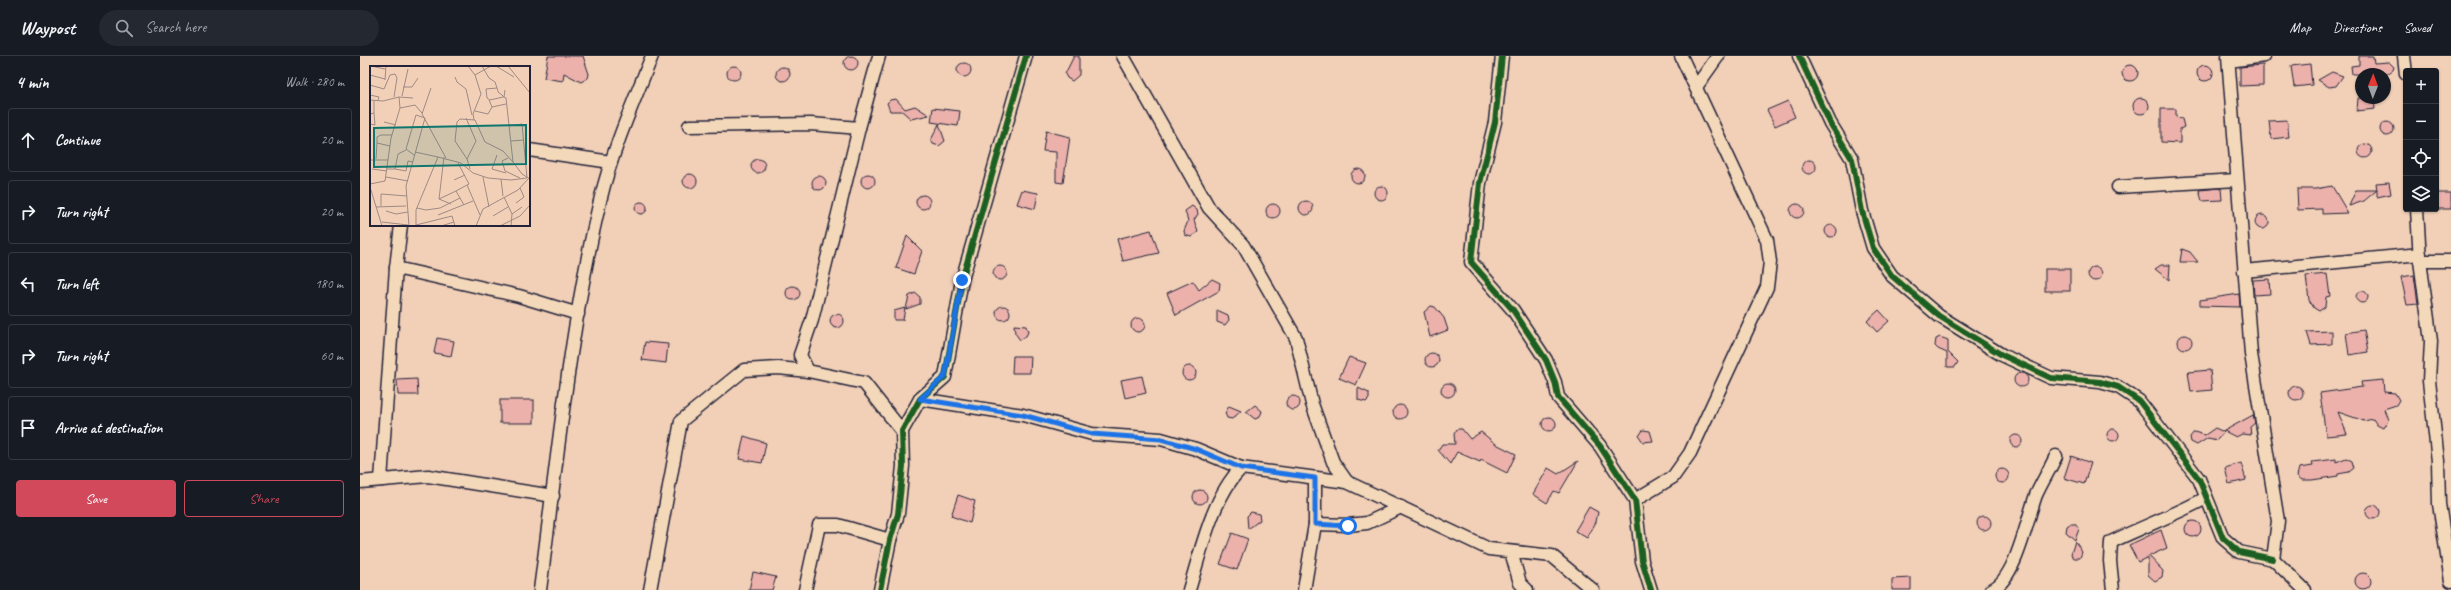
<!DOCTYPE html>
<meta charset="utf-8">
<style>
:root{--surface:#171b24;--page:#242831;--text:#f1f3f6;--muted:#9ea1a6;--line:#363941;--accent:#d1495b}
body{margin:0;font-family:Caveat,sans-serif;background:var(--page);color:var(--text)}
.controls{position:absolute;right:12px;top:12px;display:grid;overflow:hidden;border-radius:4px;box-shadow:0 1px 3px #0004}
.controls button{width:36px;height:36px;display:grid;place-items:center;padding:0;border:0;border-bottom:1px solid var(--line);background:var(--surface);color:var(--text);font:20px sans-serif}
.compass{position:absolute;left:1995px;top:12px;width:36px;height:36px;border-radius:50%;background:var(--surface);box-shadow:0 1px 3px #0004;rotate:1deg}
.stop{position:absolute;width:12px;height:12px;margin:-9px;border:3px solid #1a73e8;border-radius:50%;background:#fff}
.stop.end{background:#1a73e8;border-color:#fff;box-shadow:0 1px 4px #0008}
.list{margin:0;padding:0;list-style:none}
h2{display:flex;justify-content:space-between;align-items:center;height:52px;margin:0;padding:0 16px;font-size:17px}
h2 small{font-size:13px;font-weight:400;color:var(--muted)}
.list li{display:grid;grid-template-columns:26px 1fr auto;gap:12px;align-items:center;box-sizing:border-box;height:64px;margin:0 8px 8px;padding:0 8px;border:1px solid var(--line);border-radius:4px}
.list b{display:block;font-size:15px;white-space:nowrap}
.list em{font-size:13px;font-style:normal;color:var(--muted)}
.actions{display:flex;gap:8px;padding:12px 16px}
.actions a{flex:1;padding:9px 0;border:1px solid var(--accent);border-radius:4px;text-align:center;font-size:14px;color:var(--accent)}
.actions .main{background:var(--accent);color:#fff}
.icon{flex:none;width:22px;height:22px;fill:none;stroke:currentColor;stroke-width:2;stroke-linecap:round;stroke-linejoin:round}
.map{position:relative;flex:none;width:2091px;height:534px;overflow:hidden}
header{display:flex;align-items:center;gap:24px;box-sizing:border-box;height:56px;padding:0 20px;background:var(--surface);border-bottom:1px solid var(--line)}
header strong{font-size:19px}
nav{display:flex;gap:22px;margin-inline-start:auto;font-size:14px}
.search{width:280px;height:36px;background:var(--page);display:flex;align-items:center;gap:10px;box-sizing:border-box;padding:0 14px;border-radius:22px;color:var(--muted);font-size:15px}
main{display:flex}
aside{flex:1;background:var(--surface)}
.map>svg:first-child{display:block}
.building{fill:#ecb1ab;stroke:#22223b}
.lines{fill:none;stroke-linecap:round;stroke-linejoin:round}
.street-casing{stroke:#22223b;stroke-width:15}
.street{stroke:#f4d8ba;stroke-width:12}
.cycleway-casing{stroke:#f4d8ba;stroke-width:8}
.cycleway{stroke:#1b5e20;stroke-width:6}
.route{stroke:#1a73e8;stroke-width:5}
.inset-road{fill:none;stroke:#9f8a85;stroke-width:1}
.view{fill:#0f766e;fill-opacity:0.15;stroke:#0f766e;stroke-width:2}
.inset-edge{fill:none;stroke:#22223b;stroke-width:2}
</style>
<header>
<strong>Waypost</strong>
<div class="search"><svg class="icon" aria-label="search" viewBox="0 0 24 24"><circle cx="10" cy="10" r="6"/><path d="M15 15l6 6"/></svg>Search here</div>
<nav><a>Map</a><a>Directions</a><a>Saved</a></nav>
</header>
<main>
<aside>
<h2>4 min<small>Walk · 280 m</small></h2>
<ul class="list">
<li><svg class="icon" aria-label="ahead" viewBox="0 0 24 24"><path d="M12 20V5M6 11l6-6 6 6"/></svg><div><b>Continue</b></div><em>20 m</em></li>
<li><svg class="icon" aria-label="right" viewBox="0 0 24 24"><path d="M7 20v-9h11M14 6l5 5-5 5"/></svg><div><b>Turn right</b></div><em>20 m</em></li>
<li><svg class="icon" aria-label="left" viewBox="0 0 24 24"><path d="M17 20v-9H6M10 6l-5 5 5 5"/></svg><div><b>Turn left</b></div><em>180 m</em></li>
<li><svg class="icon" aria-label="right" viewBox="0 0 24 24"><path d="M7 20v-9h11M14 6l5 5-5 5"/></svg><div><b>Turn right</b></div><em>60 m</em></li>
<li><svg class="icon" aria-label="arrive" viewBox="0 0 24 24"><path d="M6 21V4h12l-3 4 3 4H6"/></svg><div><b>Arrive at destination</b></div></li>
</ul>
<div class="actions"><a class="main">Save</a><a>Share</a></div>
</aside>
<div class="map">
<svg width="2091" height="534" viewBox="0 0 2091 534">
<rect width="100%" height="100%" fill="#f2d0b7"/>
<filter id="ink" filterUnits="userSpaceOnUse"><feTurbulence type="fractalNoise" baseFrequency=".025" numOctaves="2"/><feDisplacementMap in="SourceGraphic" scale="8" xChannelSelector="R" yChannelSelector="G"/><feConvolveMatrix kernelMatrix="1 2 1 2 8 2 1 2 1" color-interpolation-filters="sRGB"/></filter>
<g filter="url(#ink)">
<!-- building -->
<g class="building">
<path d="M188,0H223L229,18L228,22L221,26L204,17L203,25L184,22Z"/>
<path d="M714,0H719V19L712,25L707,22L705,18Z"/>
<path d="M1999,0H2013L2014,7L2029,6L2034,11L2033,14L2027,18H1992L1991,10L1999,9Z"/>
<circle cx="491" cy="7" r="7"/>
<circle cx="604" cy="14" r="7"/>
<path d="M1950,8L1952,29L1934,31L1931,10Z"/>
<circle cx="1845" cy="17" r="8"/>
<circle cx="1770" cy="17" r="8"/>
<path d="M1903,9V29L1880,30V11Z"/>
<circle cx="374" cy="17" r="7"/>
<circle cx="423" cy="18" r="7"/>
<path d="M1972,16L1983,20L1976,30L1969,31L1958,24Z"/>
<path d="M1998,42H2014L2015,53L1997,55Z"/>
<circle cx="1781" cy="50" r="8"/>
<path d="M536,43L545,53L555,50L569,59L551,63L542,55H530L527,47L530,44Z"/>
<path d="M1428,45L1435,61L1415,70L1407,54Z"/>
<path d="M573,52L600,55L598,70L571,66Z"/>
<path d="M1801,53H1816V61L1822,63L1824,71L1820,73V87L1801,86Z"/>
<path d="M1927,64L1929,81L1911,83L1909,65Z"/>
<circle cx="2027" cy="73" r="7"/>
<path d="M579,68L585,85L579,90L573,88L571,84Z"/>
<path d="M686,75L710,81L703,127L696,126V96L683,95Z"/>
<circle cx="2005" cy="95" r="7"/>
<circle cx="398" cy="110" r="7"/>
<circle cx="1449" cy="111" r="7"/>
<circle cx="998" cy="120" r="7"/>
<circle cx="508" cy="125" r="7"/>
<circle cx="330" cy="125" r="7"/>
<circle cx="459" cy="127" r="7"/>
<path d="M2029,126L2031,138L2017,141V134L2004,145L1989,150L1996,134H2017L2016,127Z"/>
<path d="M1972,130L1988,157L1962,158V153L1938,154L1937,133H1955Z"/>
<circle cx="1021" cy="137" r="7"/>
<path d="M1861,132L1862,144L1842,145L1839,134Z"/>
<path d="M662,134L678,137L675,153L657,148Z"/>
<rect x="2076" y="137" width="15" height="16"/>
<circle cx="563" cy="146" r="7"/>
<circle cx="946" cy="152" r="7"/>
<circle cx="281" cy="152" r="6"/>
<circle cx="913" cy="155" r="7"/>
<circle cx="1437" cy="155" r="7"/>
<path d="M832,150L837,154L838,158L834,164L838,176L831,181L825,179L824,175L828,165L825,155Z"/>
<circle cx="1902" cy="166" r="7"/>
<circle cx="1471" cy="175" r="6"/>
<path d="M791,174L799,197L763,205L757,183Z"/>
<path d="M547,180L562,195L554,218L536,212Z"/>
<path d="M1822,193L1830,196L1838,206H1820Z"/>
<path d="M1801,209H1810L1809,224L1795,213Z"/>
<circle cx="640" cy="217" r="7"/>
<circle cx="1735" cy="218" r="7"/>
<rect x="1685" y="213" width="25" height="22"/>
<path d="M1967,218L1970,240L1966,241L1965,251L1959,255L1954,252L1949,244L1946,220Z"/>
<path d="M2054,219L2058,248L2047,249L2041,221Z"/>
<path d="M852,223L860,227L859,235L816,259L807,237L833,225L839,234Z"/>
<path d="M1909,223L1910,238L1894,239L1893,224Z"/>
<circle cx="433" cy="237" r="7"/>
<circle cx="2002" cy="241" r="6"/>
<path d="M555,237L560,241V248L546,253L549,240Z"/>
<path d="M1879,238L1880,251L1840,250V244Z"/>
<path d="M1071,250L1075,251L1084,262L1088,274L1070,281L1064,256Z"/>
<circle cx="643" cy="257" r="7"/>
<path d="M545,252L543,264H534V255Z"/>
<path d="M857,254L868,259L869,264L865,269L857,266Z"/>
<path d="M1519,254L1529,265L1517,276L1507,265Z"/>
<circle cx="477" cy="265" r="7"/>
<circle cx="778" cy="269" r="7"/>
<path d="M654,269L666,270L668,276L666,280L660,284L655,277Z"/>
<path d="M2004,274L2008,296L1989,299L1986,277Z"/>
<path d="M1972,275V288L1951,289L1947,276Z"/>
<circle cx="1825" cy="286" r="7"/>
<path d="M1580,281L1588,284V296L1598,306L1595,311H1587V297L1578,293L1575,290L1576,283Z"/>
<path d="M77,282L94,285L91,300L74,297Z"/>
<path d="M285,286L308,288L306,307L282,304Z"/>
<circle cx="1072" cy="304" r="7"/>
<path d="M653,300H671L670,317H652Z"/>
<path d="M989,301L1006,307L996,329L979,322Z"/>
<circle cx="829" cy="317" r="7"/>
<path d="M1850,314L1852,334L1831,336L1828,316Z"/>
<circle cx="1661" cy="324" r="7"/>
<path d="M782,320L786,337L765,342L761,324Z"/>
<path d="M57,323L58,339H38L37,324Z"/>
<path d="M2023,324L2024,336L2035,337L2039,344L2036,349L2024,353L2028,364L2023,372L2017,369L2013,363L2004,365L1978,356L1987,378L1966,380L1960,337L2002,331L2001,326Z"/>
<circle cx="1088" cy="334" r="7"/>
<circle cx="1936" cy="337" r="7"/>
<path d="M998,332L1009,337V343L1006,346L998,344Z"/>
<circle cx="933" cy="347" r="7"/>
<rect x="140" y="344" width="34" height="23"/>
<path d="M895,349L902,355L900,361L895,363L886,356Z"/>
<circle cx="1040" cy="356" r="7"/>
<path d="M869,350L881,355L872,363L867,362L865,357Z"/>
<path d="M1893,359L1895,367L1890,371L1891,379L1882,378L1876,381L1864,375Z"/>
<circle cx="1189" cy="368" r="7"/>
<path d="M1855,372L1864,376L1857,384L1848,382L1837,389L1831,386L1830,381L1834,376L1845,379Z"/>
<circle cx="1753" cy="379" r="6"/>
<path d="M1097,373H1102L1110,383L1121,376L1136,388L1156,398L1147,417L1121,404L1120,406L1097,396L1090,408L1078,394L1082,388H1095L1094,378Z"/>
<path d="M1283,374L1290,375L1293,385L1283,386L1279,380Z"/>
<circle cx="1656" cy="385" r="6"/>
<path d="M384,380L406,387L402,407L379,403Z"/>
<path d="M1711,400L1731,407L1724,428L1704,422Z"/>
<path d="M1986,402L1992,405L1994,412L1989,416L1978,418V420L1952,424H1942L1937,420L1939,412L1953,410L1952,406L1976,403V406Z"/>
<path d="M1218,405L1199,437L1194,435L1187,447L1173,438L1188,412L1198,418Z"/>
<path d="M1881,407L1886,424L1869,428L1865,412Z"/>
<circle cx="1642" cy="420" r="7"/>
<circle cx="840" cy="441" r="7"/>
<path d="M598,439L615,445L610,467L591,460Z"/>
<circle cx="2013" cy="456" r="7"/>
<path d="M1229,451L1238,456L1236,466L1227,482L1215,475Z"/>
<path d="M891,456L899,458L900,464L888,473L887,460Z"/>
<circle cx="1624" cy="467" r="7"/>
<circle cx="1833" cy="473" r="8"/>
<path d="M1710,468H1715L1719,473L1715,484L1706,476L1707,470Z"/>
<path d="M1801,474L1807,492L1789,500L1803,515L1802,521L1795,525L1788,519V501L1778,506L1769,489Z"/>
<path d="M872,477L888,483L877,514L860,508Z"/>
<path d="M1715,485L1722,496L1720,502H1714L1711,498Z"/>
<path d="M393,516L416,521L412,534H389Z"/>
<circle cx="2003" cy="525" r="8"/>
<path d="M1551,522V534H1532V523Z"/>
</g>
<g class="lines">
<!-- street casing -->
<g class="street-casing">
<g id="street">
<path d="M519,0L499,72L452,264L440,299L448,315L504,327L542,375"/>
<path d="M763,0L849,152L883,189L936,282L952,348L973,406L987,426"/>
<path d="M1142,0L1135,66L1120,127L1111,206L1153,254L1186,304L1195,326L1198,341L1240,390L1275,444L1282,505L1291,534"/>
<path d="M1439,0L1470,67L1492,103L1502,155L1513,192L1532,220L1579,260L1642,299L1691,322L1740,326L1758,331L1779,345L1839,423L1863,482L1879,496L1913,503"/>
<path d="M1868,0L1891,298L1918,465L1913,503L1945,534"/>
<path d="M2044,0L2046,18"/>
<path d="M1869,5L1904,0"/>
<path d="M1336,31L1358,0"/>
<path d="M329,70L451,68L499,72"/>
<path d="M169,94L251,106"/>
<path d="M1758,131L1877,124"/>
<path d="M2057,153L2060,205L2071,285L2069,325L2078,405L2079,448L2091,525"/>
<path d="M2060,205H2091"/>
<path d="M36,212L41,169"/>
<path d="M1884,215L2060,198"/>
<path d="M560,343L663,359L732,378L801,383L836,393L881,412"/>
<path d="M21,424L36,212L159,240L218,258"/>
<path d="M0,426L68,420L193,440"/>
<path d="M1275,444L1313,421L1330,397L1407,231L1410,206L1407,184L1321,0"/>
<path d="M955,468L988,469L1007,467L1041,451"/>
<path d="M1151,496L1160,527L1167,534"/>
<path d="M180,534C197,405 210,271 240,145C252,95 273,47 292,0"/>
<path d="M290,534L321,365L384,314L418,312L448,315"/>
<path d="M445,534L459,469H478L530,484"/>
<path d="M520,534L530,484L538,458L543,410L542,375L560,343L585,321L602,224L666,0"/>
<path d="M829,534C841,495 852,442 881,412L987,426L1129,493L1192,500L1233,534"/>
<path d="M944,534L955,468V422"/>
<path d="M1631,534C1656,524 1667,463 1676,439C1682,426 1690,413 1696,400"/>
<path d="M1753,534L1750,505L1751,486C1782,471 1815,459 1846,442"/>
</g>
</g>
<!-- street -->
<use href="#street" class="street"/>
<!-- cycleway casing -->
<g class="cycleway-casing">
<g id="cycleway">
<path d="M1142,0L1135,66L1120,127L1111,206L1153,254L1186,304L1195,326L1198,341L1240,390L1275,444L1282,505L1291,534"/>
<path d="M1439,0L1470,67L1492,103L1502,155L1513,192L1532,220L1579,260L1642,299L1691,322L1740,326L1758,331L1779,345L1839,423L1863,482L1879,496L1913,503"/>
<path d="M520,534L530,484L538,458L543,410L542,375L560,343L585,321L602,224L666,0"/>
</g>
</g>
<!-- cycleway -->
<use href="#cycleway" class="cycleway"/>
</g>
</g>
<g class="lines" filter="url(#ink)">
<!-- route -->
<path class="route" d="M602,224L585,320L560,343L663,359L732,378L801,383L836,393L881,412L955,422V468L988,470"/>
</g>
<!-- overview -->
<g transform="translate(10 10)">
<rect width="160" height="160" fill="#f2d0b7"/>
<path class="inset-road" d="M1,0L15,3M98,0L105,9L121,0M112,0L119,12L125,16L127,22M126,0L144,11M138,0L160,27M0,9L15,13M85,11L87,16L96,23L102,49M15,14L16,0M0,19L14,23L20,9L25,8L27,12L24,31M33,21H42L48,12M61,22L52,48L76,92M135,24L134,31H133L120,34L117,32L116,23L127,22L128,25V26L132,29L134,31L136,32L143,96L152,108L160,113M0,29L9,31L8,34M32,30L38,3M29,31L43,32M0,34L13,35L29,31L30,42L21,72L15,115L0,118M119,34L122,41L136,38M30,42L45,39L52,47M105,45L118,48L122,41M0,48L4,47V35M96,52L106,75L97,93M104,54L103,48L111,28L105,9M14,56L26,59M0,58L5,59L4,47M141,75L154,74M7,77V71L11,69H22M45,86L68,91M127,89L122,103L136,107M74,91L69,133L81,138M0,92V110M138,92L132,95L135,105L150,112M6,93L7,77L20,80M1,94H18M88,97L99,118L97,119L110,149M2,103L17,105M17,103H25L28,88L36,84M25,103L36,105L38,95L43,96M100,103L97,93L85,75L87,56L90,53L105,54L115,76L133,85L143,96M16,111L38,115M113,111L119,141M131,113L133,130M84,114L95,109M0,121L12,160M134,131L142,148L141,160M90,132L86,125L97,119M69,133L86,125M146,137L154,131L150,122M11,140V128L37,130M6,141L36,140M47,142L56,144L70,142L90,132L94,139M16,145L26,148L38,146M142,148L152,141M68,149L103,135M123,150L138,141M12,156L38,159M46,159L82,150L85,160M39,160L36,120L55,52L46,49L36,83L44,89M46,160V144L68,91L91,97L103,107L118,112L141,114L157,112L152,58L139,60M71,160L84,156M106,160L113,143L148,124L159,112M130,160L150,150L160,139"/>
<path class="view" d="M156,59V98L4,101V62Z"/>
<rect width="160" height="160" class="inset-edge"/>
</g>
</svg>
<div class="controls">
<button>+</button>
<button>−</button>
<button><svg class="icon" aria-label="locate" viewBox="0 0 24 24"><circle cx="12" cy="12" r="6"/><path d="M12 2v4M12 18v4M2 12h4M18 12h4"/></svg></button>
<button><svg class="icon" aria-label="layers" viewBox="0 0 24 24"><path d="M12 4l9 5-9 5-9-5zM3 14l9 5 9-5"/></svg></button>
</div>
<svg class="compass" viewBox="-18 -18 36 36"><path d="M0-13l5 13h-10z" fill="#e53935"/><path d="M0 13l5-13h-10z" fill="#9ea1a6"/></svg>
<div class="stop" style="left:988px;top:470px"></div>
<div class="stop end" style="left:602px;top:224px"></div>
</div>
</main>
